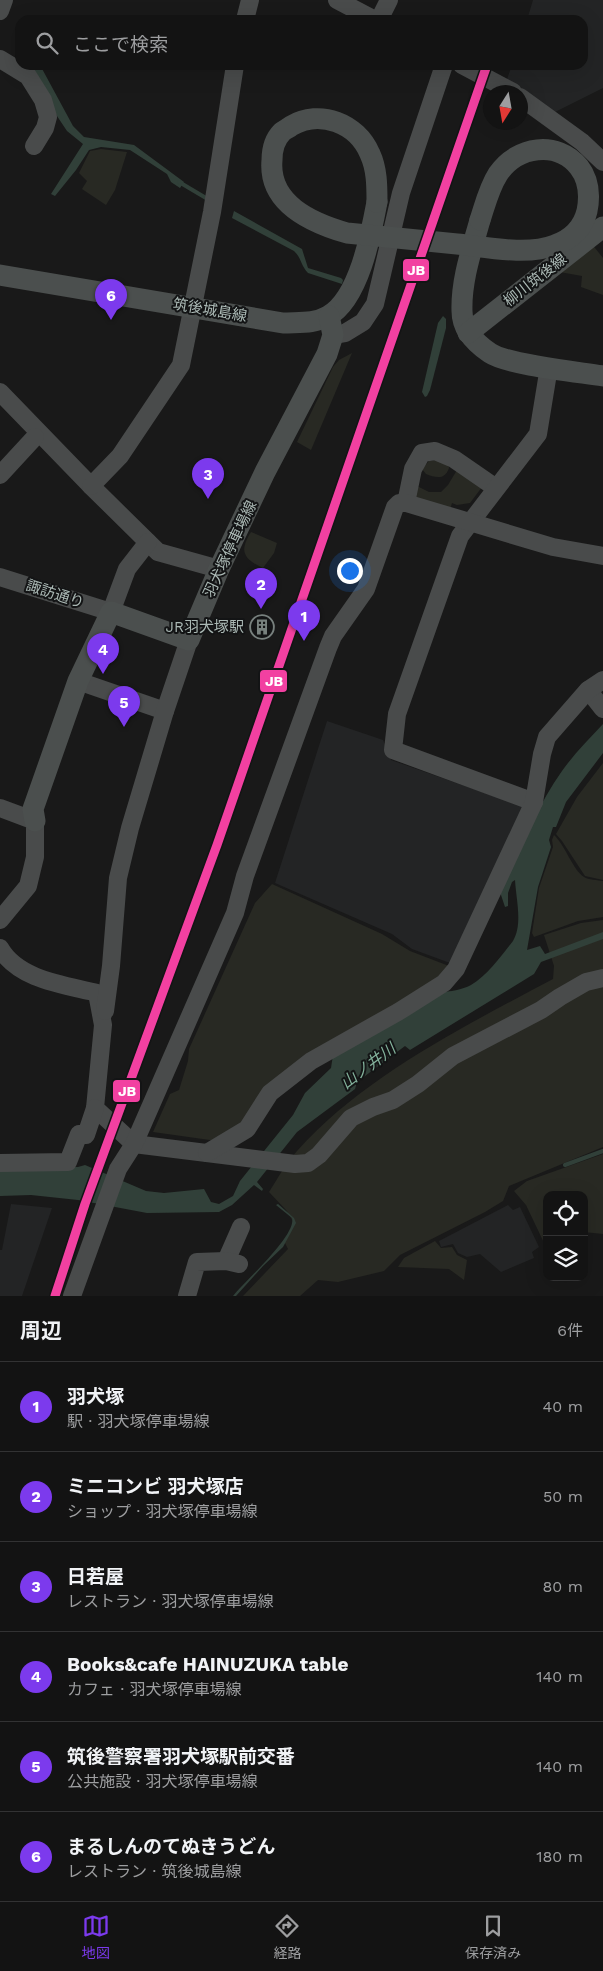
<!DOCTYPE html>
<html lang="ja">
<meta charset="utf-8">
<style>
:root{--surface:#131313;--page:#1c1c1c;--text:#f1f3f6;--muted:#9d9ea0;--line:#323233;--accent:#7c3aed}
body{margin:0;font-family:"Work Sans","Noto Sans JP",sans-serif;background:var(--page);color:var(--text)}
.controls{position:absolute;right:15px;bottom:15px;display:grid;overflow:hidden;border-radius:10px;box-shadow:0 5px 20px #0002}
.controls button{width:45px;height:45px;display:grid;place-items:center;padding:0;border:0;border-bottom:1px solid var(--line);background:var(--surface);color:var(--text);font:25px sans-serif}
.compass{position:absolute;left:483px;top:85px;width:45px;height:45px;border-radius:50%;background:var(--surface);box-shadow:0 5px 20px #0002;rotate:191deg}
.you{position:absolute;left:349px;top:570px;width:18px;height:18px;margin:-12px;border:4px solid #fff;border-radius:50%;background:#1a73e8;box-shadow:0 0 0 8px #1a73e833}
.badge{display:grid;place-items:center;width:32px;height:32px;border-radius:50%;background:var(--accent);color:#fff;font-size:16px;font-weight:700}
.pin{position:absolute;translate:-50% -41px;filter:drop-shadow(0 1px 2px #0008)}
.pin::after{content:'';position:absolute;top:26px;width:18px;height:15px;background:inherit;clip-path:polygon(0 0,100% 0,50% 100%)}
.list{margin:0;padding:0;list-style:none}
h2{display:flex;justify-content:space-between;align-items:center;height:65px;margin:0;padding:0 20px;font-size:21px}
h2 small{font-size:16px;font-weight:400;color:var(--muted)}
.list li{display:grid;grid-template-columns:32px 1fr auto;gap:15px;align-items:center;box-sizing:border-box;height:90px;padding:0 20px;border-top:1px solid var(--line)}
.list b{display:block;font-size:19px;white-space:nowrap}
.list p{margin:0;font-size:16px;white-space:nowrap;color:var(--muted)}
.list em{font-size:16px;font-style:normal;color:var(--muted)}
.icon{flex:none;width:28px;height:28px;fill:none;stroke:currentColor;stroke-width:2;stroke-linecap:round;stroke-linejoin:round}
.map{position:relative;flex:none;width:603px;height:1296px;overflow:hidden}
.search{position:absolute;background:var(--surface);box-shadow:0 5px 20px #0002;left:15px;right:15px;top:15px;height:55px;display:flex;align-items:center;gap:12px;box-sizing:border-box;padding:0 18px;border-radius:15px;color:var(--muted);font-size:19px}
.sheet{height:605px;background:var(--surface)}
nav{display:flex;justify-content:space-around;align-items:center;box-sizing:border-box;height:70px;border-top:1px solid var(--line);background:var(--surface);font-size:14px;color:var(--muted)}
nav a{display:grid;justify-items:center;gap:2px}
nav .on{color:var(--accent)}
.map>svg:first-child{display:block}
.built{fill:#232425}
.green{fill:#282923}
.water{fill:#314039}
.lines{fill:none;stroke-linecap:round;stroke-linejoin:round}
.stream{stroke:#314039;stroke-width:4}
.minor{stroke:#494b4b;stroke-width:18}
.major{stroke:#4b4f4e;stroke-width:21}
.major-bridge{stroke:#4b4f4e;stroke-width:21}
.rail-1-casing{stroke:#131415;stroke-width:12}
.rail-1{stroke:#f240a1;stroke-width:9}
.labels{text-anchor:middle;dominant-baseline:central;stroke-width:4;stroke-linejoin:round;paint-order:stroke}
.street-label{font-size:15px;fill:#abb9b5;stroke:#131415}
.poi-label{font-size:15px;fill:#abb9b5;stroke:#131415;text-anchor:end}
.water-label{font-size:16px;font-style:italic;fill:#83b29c;stroke:#131415}
.line-badge{stroke:#131415;stroke-width:2}
.badge-label{font-size:14px;text-anchor:middle;font-weight:bold;fill:#fff}
</style>
<div class="map">
<svg width="603" height="1296" viewBox="0 0 603 1296">
<rect width="100%" height="100%" fill="#191919"/>
<!-- built -->
<g class="built">
<path d="M533,0H603V88L553,113L506,82L512,65H583V20H527Z"/>
<path d="M327,721L383,740L391,760L525,807L450,963L412,949L392,934L275,883Z"/>
<path d="M11,1204L52,1208L22,1296H0V1250H2Z"/>
<path d="M508,1205L513,1210L520,1207L539,1247L532,1252L534,1258L501,1272L480,1254L467,1257L458,1253L453,1244L441,1247L439,1241Z"/>
</g>
<!-- green -->
<g class="green">
<path d="M101,149L127,152L115,190L106,205L82,189L87,181L79,173L90,151Z"/>
<path d="M591,243L603,258V295L581,287L582,276L554,271Z"/>
<path d="M352,353L311,450L297,442L333,367L339,360Z"/>
<path d="M436,460L448,464L449,468C445,480 436,478 426,474L422,469L429,461Z"/>
<path d="M457,470L482,487L470,503L457,505L452,503L450,510L415,498V485L429,492H441L448,485Z"/>
<path d="M251,532L277,543L274,553L263,568C243,559 239,551 251,532Z"/>
<path d="M603,763V880L585,876L562,841L556,834L577,797Z"/>
<path d="M554,835C565,845 573,870 584,877C588,880 598,880 603,881V917L578,921L534,937L532,933L539,888L553,847L552,840Z"/>
<path d="M272,884L382,934L410,951L449,966L446,975L303,1061L243,1125L217,1141L153,1132L170,1094L179,1090L188,1061L189,1049L255,903Z"/>
<path d="M603,920V1147L509,1186L503,1201L485,1212L400,1255L384,1271L338,1282L318,1280L300,1296H243L288,1249L284,1241L294,1223L286,1210L269,1192C278,1178 286,1163 297,1151C364,1076 465,1026 553,979L554,966L544,935L581,923Z"/>
<path d="M603,1154V1234L584,1232V1195H547L546,1247L526,1205L514,1191L527,1181Z"/>
<path d="M435,1241L441,1248L452,1247L457,1255L467,1260L464,1280L449,1269L398,1267L404,1258Z"/>
</g>
<!-- water -->
<g class="water">
<path d="M31,65H40L73,126L84,137L134,145L184,182L180,188L171,182L167,174L130,150L101,147L89,150L76,170L55,196L51,194L83,144L67,131L57,116Z"/>
<path d="M234,211L302,249L308,268L341,278L343,280L342,284L308,273C301,266 301,257 294,251L232,218Z"/>
<path d="M443,316L446,319V328L430,390L427,396L425,397L422,392L438,323Z"/>
<path d="M603,724V753L566,802L556,827H553L549,840L551,847L538,887L527,950L540,946L545,954L603,932V939L541,962L534,974L410,1050L405,1046L357,1082L355,1089L297,1132L257,1182L263,1189L262,1191L254,1185L232,1205L219,1212L147,1213L78,1200L31,1195L0,1196V1168L78,1167L85,1165L146,1191L164,1193L204,1189L211,1202L219,1204L233,1196L240,1181L293,1115L305,1093L331,1068L333,1055L440,993C450,991 462,990 471,985C488,975 501,956 513,941C523,924 516,899 515,880L512,882L508,893V906L505,907L500,892C519,851 536,808 562,771C574,754 589,739 603,724Z"/>
<path d="M278,1204L294,1218L296,1223L283,1247L263,1266L236,1296H233C244,1282 297,1235 292,1218L276,1205Z"/>
</g>
<g class="lines">
<!-- stream -->
<g class="stream">
<path d="M179,182L206,198"/>
<path d="M565,1165L603,1151"/>
</g>
<!-- minor -->
<g class="minor">
<path d="M337,0L375,20"/>
<path d="M0,11L4,0"/>
<path d="M245,20L250,0"/>
<path d="M379,20L389,0"/>
<path d="M0,59L28,76L43,100L48,117L45,128L34,146"/>
<path d="M462,65L513,92"/>
<path d="M520,97L582,142L603,162"/>
<path d="M333,335L345,333L363,322L375,304L401,193L444,65"/>
<path d="M0,392L91,486L158,552L219,569"/>
<path d="M0,475L35,437"/>
<path d="M91,486L120,456L181,365L212,212L235,65"/>
<path d="M406,503L413,469L422,453L435,451L454,459L496,488"/>
<path d="M0,577L111,612L127,569L148,542"/>
<path d="M78,681L165,711"/>
<path d="M588,690L603,709"/>
<path d="M534,802L393,750L397,714L460,536L538,434L549,367"/>
<path d="M0,808L35,821V857L28,886L0,920"/>
<path d="M0,948C18,980 65,985 97,993L103,1025L95,1108L134,1144L295,1164L308,1163L319,1155L351,1118L373,1107L393,1100L418,1084L453,1056L541,1010L560,997L586,982L603,978"/>
<path d="M105,1011L111,966L118,878L130,828L165,711L189,640"/>
<path d="M207,1153L247,1129L270,1093L311,1061L398,1012L444,983L456,969L534,802L542,754L547,737L588,690L603,680"/>
<path d="M0,1163L68,1162L79,1134L86,1135L95,1108"/>
<path d="M226,1261L241,1227"/>
<path d="M72,1296L118,1169L134,1144L235,913L245,876L328,648L333,636L366,589L395,507L399,503H406L553,547L603,556"/>
<path d="M187,1296L197,1262L226,1261L239,1264"/>
</g>
<!-- major -->
<g class="major">
<path d="M480,220C472,249 461,280 462,311C462,329 475,343 490,353C508,365 578,372 603,376"/>
<path d="M0,275L283,323C299,322 314,324 328,316C359,299 371,234 377,202"/>
<path d="M468,333L603,227"/>
<path d="M35,821L33,809L78,681L111,612L189,640L219,569L265,472L327,354L333,335L329,316"/>
</g>
<!-- major-bridge -->
<path class="major-bridge" d="M377,202C377,186 377,169 370,154C357,123 320,109 291,126C289,128 284,130 282,132C274,140 272,151 272,160C268,204 312,223 347,233C384,237 420,240 457,244C486,247 527,256 555,245C572,239 583,228 587,211C590,196 589,180 579,167C557,140 517,146 498,174C489,188 485,205 480,220"/>
<!-- rail-1 casing -->
<g class="rail-1-casing">
<path id="rail-1" d="M55,1296L85,1204L217,845L487,65"/>
</g>
<!-- rail-1 -->
<use href="#rail-1" class="rail-1"/>
</g>
<!-- icons -->
<defs>
<g id="building-ring" transform="scale(1.25)"><circle r="9.5" fill="#131415" stroke="#78817e" stroke-width="1.5"/><path d="M-4-6H4V6H1V3H-1V6H-4ZM-2.5-4.3h1.7v1.8h-1.7ZM.8-4.3h1.7v1.8H.8ZM-2.5-1h1.7V.8h-1.7ZM.8-1h1.7V.8H.8Z" fill="#78817e"/></g>
</defs>
<g fill-rule="evenodd">
<use href="#building-ring" x="262" y="627"/>
</g>
<g class="labels">
<!-- street labels -->
<g class="street-label">
<text transform="translate(535 280) rotate(-38)">柳川筑後線</text>
<text transform="translate(210 310) rotate(10)">筑後城島線</text>
<text transform="translate(230 549) rotate(-65)">羽犬塚停車場線</text>
<text transform="translate(55 594) rotate(18)">諏訪通り</text>
</g>
<!-- poi labels -->
<g class="poi-label">
<text x="244" y="627">JR羽犬塚駅</text>
</g>
<!-- water labels -->
<g class="water-label">
<text transform="translate(368 1066) rotate(-37)">山ノ井川</text>
</g>
</g>
<g class="line-badge">
<rect x="402" y="258" width="28" height="24" rx="5" fill="#f240a1"/>
<rect x="259" y="669" width="29" height="24" rx="5" fill="#f240a1"/>
<rect x="112" y="1079" width="29" height="24" rx="5" fill="#f240a1"/>
</g>
<g class="badge-label">
<text x="416" y="275">JB</text>
<text x="274" y="686">JB</text>
<text x="127" y="1096">JB</text>
</g>
</svg>
<div class="controls">
<button><svg class="icon" aria-label="locate" viewBox="0 0 24 24"><circle cx="12" cy="12" r="6"/><path d="M12 2v4M12 18v4M2 12h4M18 12h4"/></svg></button>
<button><svg class="icon" aria-label="layers" viewBox="0 0 24 24"><path d="M12 4l9 5-9 5-9-5zM3 14l9 5 9-5"/></svg></button>
</div>
<svg class="compass" viewBox="-18 -18 36 36"><path d="M0-13l5 13h-10z" fill="#e53935"/><path d="M0 13l5-13h-10z" fill="#9d9ea0"/></svg>
<div class="you"></div>
<div class="pin badge" style="left:304px;top:641px">1</div>
<div class="pin badge" style="left:261px;top:609px">2</div>
<div class="pin badge" style="left:208px;top:499px">3</div>
<div class="pin badge" style="left:103px;top:674px">4</div>
<div class="pin badge" style="left:124px;top:727px">5</div>
<div class="pin badge" style="left:111px;top:320px">6</div>
<div class="search"><svg class="icon" aria-label="search" viewBox="0 0 24 24"><circle cx="10" cy="10" r="6"/><path d="M15 15l6 6"/></svg>ここで検索</div>
</div>
<section class="sheet">
<h2>周辺<small>6件</small></h2>
<ul class="list">
<li><span class="badge">1</span><div><b>羽犬塚</b><p>駅 · 羽犬塚停車場線</p></div><em>40 m</em></li>
<li><span class="badge">2</span><div><b>ミニコンビ 羽犬塚店</b><p>ショップ · 羽犬塚停車場線</p></div><em>50 m</em></li>
<li><span class="badge">3</span><div><b>日若屋</b><p>レストラン · 羽犬塚停車場線</p></div><em>80 m</em></li>
<li><span class="badge">4</span><div><b>Books&amp;cafe HAINUZUKA table</b><p>カフェ · 羽犬塚停車場線</p></div><em>140 m</em></li>
<li><span class="badge">5</span><div><b>筑後警察署羽犬塚駅前交番</b><p>公共施設 · 羽犬塚停車場線</p></div><em>140 m</em></li>
<li><span class="badge">6</span><div><b>まるしんのてぬきうどん</b><p>レストラン · 筑後城島線</p></div><em>180 m</em></li>
</ul>
</section>
<nav>
<a class="on"><svg class="icon" aria-label="map" viewBox="0 0 24 24"><path d="M3 6l6-2 6 2 6-2v14l-6 2-6-2-6 2zM9 4v14M15 6v14"/></svg>地図</a>
<a><svg class="icon" aria-label="directions" viewBox="0 0 24 24"><path d="M12 3l9 9-9 9-9-9zM9 14v-3h6M13 9l2 2-2 2"/></svg>経路</a>
<a><svg class="icon" aria-label="saved" viewBox="0 0 24 24"><path d="M7 4h10v16l-5-4-5 4z"/></svg>保存済み</a>
</nav>
